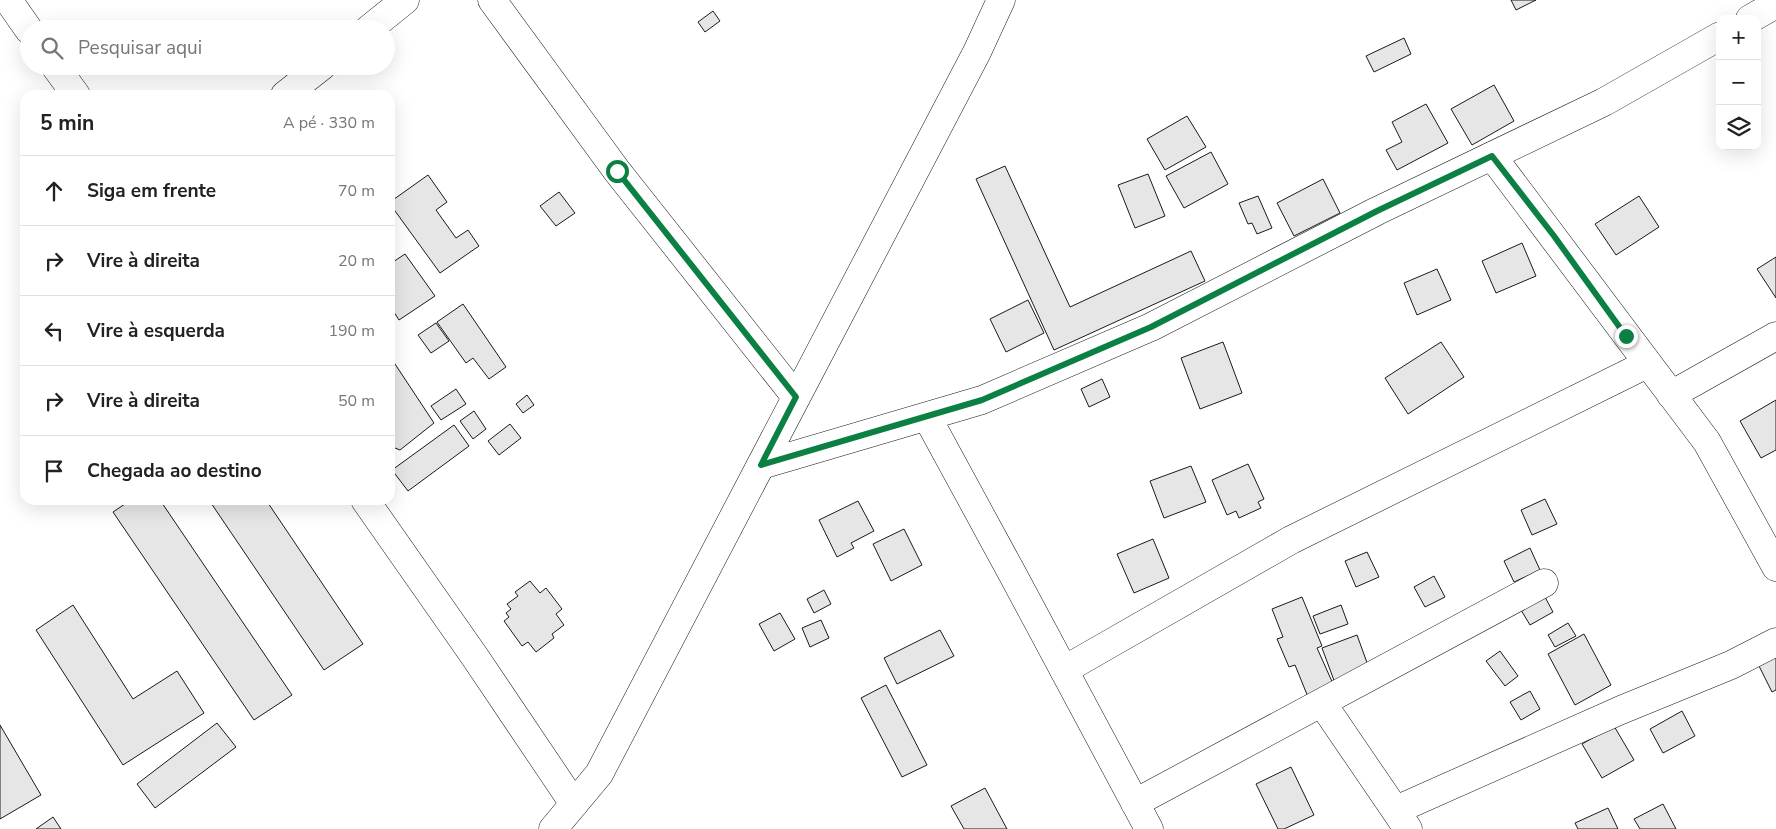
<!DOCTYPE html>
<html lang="pt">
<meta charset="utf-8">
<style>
:root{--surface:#fff;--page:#f2f2f2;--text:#222;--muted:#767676;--line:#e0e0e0}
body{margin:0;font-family:"Nunito Sans",sans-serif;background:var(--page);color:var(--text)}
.controls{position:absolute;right:15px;top:15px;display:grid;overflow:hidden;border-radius:10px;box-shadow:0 5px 20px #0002}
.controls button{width:45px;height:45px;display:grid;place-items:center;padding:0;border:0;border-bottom:1px solid var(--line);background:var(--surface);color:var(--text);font:25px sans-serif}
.stop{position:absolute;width:15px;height:15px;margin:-11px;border:4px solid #0b8043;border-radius:50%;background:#fff}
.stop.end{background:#0b8043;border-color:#fff;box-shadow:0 1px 5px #0008}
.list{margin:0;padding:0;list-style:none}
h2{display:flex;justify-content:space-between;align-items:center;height:65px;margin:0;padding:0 20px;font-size:21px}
h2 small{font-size:16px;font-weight:400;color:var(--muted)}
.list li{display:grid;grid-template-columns:32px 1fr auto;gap:15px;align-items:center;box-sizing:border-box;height:70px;padding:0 20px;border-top:1px solid var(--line)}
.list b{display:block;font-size:19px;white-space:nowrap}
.list em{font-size:16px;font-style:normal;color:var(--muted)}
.icon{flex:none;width:28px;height:28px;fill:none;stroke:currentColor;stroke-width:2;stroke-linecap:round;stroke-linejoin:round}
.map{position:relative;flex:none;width:1776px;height:829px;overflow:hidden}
.search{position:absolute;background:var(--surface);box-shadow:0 5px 20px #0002;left:20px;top:20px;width:375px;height:55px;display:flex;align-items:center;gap:12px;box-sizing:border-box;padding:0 18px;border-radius:28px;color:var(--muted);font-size:19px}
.panel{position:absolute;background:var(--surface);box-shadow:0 5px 20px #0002;left:20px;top:90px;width:375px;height:415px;border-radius:15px}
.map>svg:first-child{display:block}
.building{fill:#e6e6e6;stroke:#1a1a1a}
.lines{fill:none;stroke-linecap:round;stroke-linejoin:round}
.minor-casing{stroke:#1a1a1a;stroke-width:29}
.minor{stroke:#fff;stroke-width:28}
.route{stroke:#0b8043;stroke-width:6}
</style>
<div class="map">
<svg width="1776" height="829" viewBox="0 0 1776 829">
<rect width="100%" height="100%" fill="#fff"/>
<!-- building -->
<g class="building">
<path d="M1511,0H1536L1516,10Z"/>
<path d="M713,11L720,21L705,32L698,22Z"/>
<path d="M1404,38L1411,54L1374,72L1366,56Z"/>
<path d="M1494,85L1514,121L1472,145L1451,109Z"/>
<path d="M1426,104L1448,143L1397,170L1386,150L1402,142L1392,122Z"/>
<path d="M1187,116L1206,147L1165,170L1147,139Z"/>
<path d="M1211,152L1228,184L1184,208L1166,176Z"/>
<path d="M1005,166L1070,307L1191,251L1205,281L1054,350L976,179Z"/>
<path d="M1148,174L1165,216L1135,228L1118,185Z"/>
<path d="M428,175L447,202L436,210L456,238L468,230L479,246L440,273L390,204V202Z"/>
<path d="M1323,179L1340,213L1294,236L1277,203Z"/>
<path d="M559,192L575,213L556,226L540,206Z"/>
<path d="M1258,196L1272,228L1257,234L1252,223L1248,224L1239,203Z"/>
<path d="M1639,196L1659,227L1616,255L1595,224Z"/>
<path d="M1522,243L1536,276L1496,293L1482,261Z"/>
<path d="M405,254L435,296L399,320L390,306V264Z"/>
<path d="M1776,257V298L1757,269Z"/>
<path d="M1437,269L1451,300L1417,315L1404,283Z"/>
<path d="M1028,300L1044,333L1006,352L990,319Z"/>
<path d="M463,304L506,367L489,379L473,358L466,363L437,322Z"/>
<path d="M436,323L449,341L431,353L418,335Z"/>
<path d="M1223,342L1242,393L1200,409L1181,358Z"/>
<path d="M1441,342L1464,377L1408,414L1385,378Z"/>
<path d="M393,361L434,423L400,450L390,446V363Z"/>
<path d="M1102,379L1110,397L1089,407L1081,389Z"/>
<path d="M456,389L466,404L441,420L431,406Z"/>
<path d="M527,395L534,405L523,413L516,404Z"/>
<path d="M1776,400V450L1761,458L1740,421Z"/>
<path d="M474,411L486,429L473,439L460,421Z"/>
<path d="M510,424L521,438L499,455L488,441Z"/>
<path d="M454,425L469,446L408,491L392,470Z"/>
<path d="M1248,464L1264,499L1258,502L1261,508L1239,518L1236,511L1227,515L1212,480Z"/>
<path d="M1191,466L1206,502L1164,518L1150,481Z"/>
<path d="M1545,499L1557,524L1532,535L1521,510Z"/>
<path d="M131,500H160L292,695L254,720L113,512Z"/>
<path d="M209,500H266L363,644L324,670Z"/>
<path d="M858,501L874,531L851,543L854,548L837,557L819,520Z"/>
<path d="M904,529L922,565L891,581L873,544Z"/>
<path d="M1153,539L1169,578L1134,593L1117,554Z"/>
<path d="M1530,548L1540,570L1514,582L1504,561Z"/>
<path d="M1367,552L1379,577L1356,587L1345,561Z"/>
<path d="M1434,576L1445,597L1425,607L1414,587Z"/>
<path d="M530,581L540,593L546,588L562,609L556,614L564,625L552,634L554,638L536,652L528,642L522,646L504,621L509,617L506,613L511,609L507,604L518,596L515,592Z"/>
<path d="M824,590L831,604L814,613L807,599Z"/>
<path d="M1302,597L1322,646L1317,648L1334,686L1308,697L1295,665L1289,667L1277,639L1283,637L1272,609Z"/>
<path d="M1545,597L1553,612L1530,625L1521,610Z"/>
<path d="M73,605L133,699L177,671L204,713L123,765L36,630Z"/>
<path d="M1341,605L1348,624L1320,634L1313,616Z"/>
<path d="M780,613L795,639L774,651L759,624Z"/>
<path d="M821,620L829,638L810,647L802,628Z"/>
<path d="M1568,623L1576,636L1555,647L1548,635Z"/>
<path d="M940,630L954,656L897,684L884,658Z"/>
<path d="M1584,634L1611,685L1575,705L1548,654Z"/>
<path d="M1357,635L1370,671L1335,683L1322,648Z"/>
<path d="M1500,651L1518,676L1505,686L1486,661Z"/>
<path d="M1776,657V690L1772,692L1759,666Z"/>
<path d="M886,685L927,765L902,777L861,698Z"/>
<path d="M1530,691L1540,709L1521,720L1510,702Z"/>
<path d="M1682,711L1695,736L1663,753L1650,729Z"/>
<path d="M217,723L236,747L155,808L137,784Z"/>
<path d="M0,725L41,795L0,819Z"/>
<path d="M1614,726L1634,760L1602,778L1582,744Z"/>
<path d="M1291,767L1314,815L1284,829H1278L1256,784Z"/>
<path d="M985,788L1007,829H964L951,806Z"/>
<path d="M1663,804L1676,829H1640L1634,819Z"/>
<path d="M1608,808L1618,829H1578L1575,823Z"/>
<path d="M53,817L61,829H36Z"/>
</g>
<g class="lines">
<!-- minor casing -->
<g class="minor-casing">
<g id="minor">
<path d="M8,0L29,30"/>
<path d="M492,0L617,171L796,397"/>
<path d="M1750,19L1776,4"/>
<path d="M369,29L405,0"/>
<path d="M55,66L76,95"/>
<path d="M285,95L322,66"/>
<path d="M1492,156L1707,442L1776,567"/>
<path d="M1671,395L1776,336"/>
<path d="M927,417L1013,575L1149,829"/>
<path d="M761,465L982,400L1151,327L1377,211L1604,102L1720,36"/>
<path d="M365,500L475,657L574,804"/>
<path d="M1064,670L1291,540L1647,364"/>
<path d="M1322,703L1408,829"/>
<path d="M1135,803L1544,583"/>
<path d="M1396,810L1621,710L1731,665L1776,642"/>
<path d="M553,829L599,774L977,52L1001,0"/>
</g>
</g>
<!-- minor -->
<use href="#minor" class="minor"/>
</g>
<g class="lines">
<!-- route -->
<path class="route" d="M617,171L796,397L761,465L982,400L1151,327L1377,211L1492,156L1554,236L1626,336"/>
</g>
</svg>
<div class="controls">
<button>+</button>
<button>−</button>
<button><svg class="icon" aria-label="layers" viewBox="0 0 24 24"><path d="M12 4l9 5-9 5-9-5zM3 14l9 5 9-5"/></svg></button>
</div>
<div class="stop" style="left:617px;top:171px"></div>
<div class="stop end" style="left:1626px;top:336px"></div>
<div class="search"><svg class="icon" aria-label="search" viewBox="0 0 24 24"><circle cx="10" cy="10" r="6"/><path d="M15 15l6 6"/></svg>Pesquisar aqui</div>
<section class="panel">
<h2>5 min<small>A pé · 330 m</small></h2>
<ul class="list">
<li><svg class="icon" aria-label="ahead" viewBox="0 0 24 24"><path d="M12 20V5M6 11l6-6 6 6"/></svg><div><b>Siga em frente</b></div><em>70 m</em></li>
<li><svg class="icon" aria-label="right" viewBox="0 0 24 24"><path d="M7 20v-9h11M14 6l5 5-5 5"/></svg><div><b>Vire à direita</b></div><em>20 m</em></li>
<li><svg class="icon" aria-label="left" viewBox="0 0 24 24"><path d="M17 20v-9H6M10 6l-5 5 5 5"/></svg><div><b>Vire à esquerda</b></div><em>190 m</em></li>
<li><svg class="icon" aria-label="right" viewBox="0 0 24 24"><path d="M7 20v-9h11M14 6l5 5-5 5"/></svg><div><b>Vire à direita</b></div><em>50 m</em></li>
<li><svg class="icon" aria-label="arrive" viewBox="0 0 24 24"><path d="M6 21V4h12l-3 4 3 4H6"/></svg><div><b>Chegada ao destino</b></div></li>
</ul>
</section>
</div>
